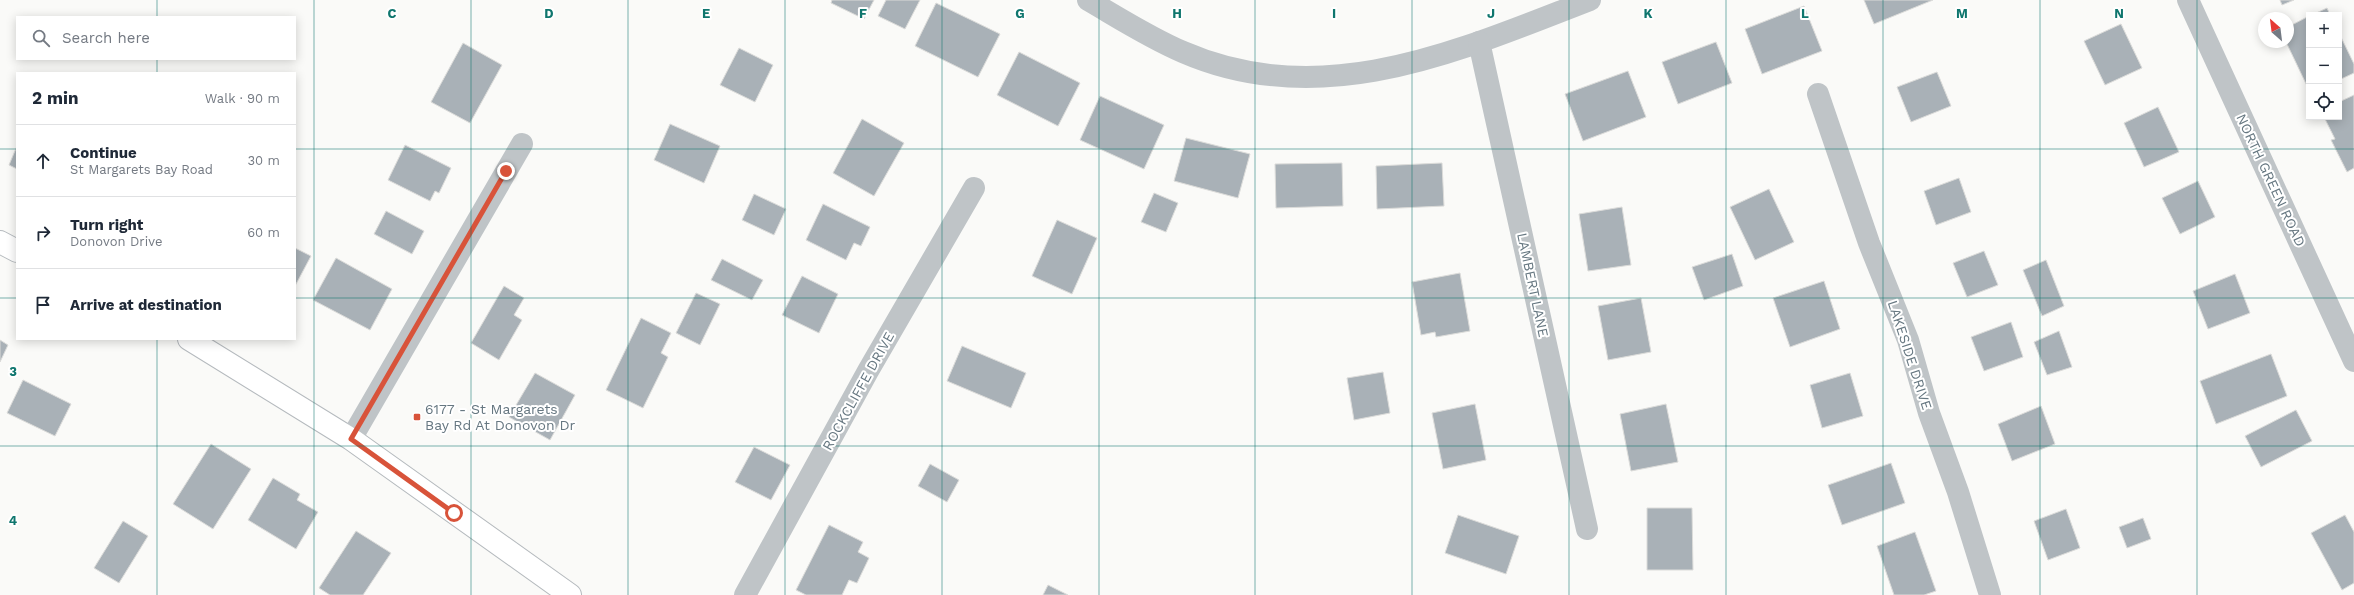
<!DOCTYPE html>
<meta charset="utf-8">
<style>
:root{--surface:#fff;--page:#f2f2f3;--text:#1f2937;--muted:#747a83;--line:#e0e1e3}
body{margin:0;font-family:"Work Sans",sans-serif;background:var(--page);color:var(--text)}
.controls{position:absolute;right:12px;top:12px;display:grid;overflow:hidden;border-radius:0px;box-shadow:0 2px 10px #0003}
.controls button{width:36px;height:36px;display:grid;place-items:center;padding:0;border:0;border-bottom:1px solid var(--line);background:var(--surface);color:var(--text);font:20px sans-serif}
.compass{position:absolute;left:2258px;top:12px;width:36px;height:36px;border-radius:50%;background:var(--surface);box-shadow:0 2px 10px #0003;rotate:332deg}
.stop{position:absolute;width:12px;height:12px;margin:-9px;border:3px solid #d8533a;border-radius:50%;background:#fff}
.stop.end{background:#d8533a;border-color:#fff;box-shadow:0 1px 4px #0008}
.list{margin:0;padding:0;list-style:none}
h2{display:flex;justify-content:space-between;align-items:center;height:52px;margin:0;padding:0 16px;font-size:17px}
h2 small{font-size:13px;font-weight:400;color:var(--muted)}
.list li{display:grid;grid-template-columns:26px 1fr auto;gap:12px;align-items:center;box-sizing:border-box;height:72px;padding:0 16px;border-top:1px solid var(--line)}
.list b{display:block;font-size:15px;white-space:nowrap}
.list p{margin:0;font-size:13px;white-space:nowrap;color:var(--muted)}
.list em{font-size:13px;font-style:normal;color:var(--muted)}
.icon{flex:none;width:22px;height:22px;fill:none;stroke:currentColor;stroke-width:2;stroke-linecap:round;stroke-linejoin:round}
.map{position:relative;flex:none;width:2354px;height:595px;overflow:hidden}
.search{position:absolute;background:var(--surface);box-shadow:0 2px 10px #0003;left:16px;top:16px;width:280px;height:44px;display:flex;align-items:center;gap:10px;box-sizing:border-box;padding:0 14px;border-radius:0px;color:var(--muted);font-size:15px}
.panel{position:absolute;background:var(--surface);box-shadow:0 2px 10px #0003;left:16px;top:72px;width:280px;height:268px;border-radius:0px}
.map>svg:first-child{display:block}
.building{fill:#a9b1b7;stroke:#dcdcda}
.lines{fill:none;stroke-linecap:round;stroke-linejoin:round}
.major-casing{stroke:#b5babe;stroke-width:24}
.minor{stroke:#bfc4c7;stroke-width:22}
.major{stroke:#fff;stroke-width:22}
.route{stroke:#d8533a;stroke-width:5}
.grid{fill:none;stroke:#0f766e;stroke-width:1;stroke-opacity:0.55}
.poi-dot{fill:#d8533a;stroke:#fff;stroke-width:1.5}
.labels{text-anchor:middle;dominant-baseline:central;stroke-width:4;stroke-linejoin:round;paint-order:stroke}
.street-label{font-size:14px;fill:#667781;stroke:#fff}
.poi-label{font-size:14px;fill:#667781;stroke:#fff;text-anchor:start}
.grid-label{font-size:13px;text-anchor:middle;font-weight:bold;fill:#0f766e;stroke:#fff;stroke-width:4;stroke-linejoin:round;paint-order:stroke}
</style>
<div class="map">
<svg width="2354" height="595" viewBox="0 0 2354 595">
<rect width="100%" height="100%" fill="#fafaf8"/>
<!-- building -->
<g class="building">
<path d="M832,0H874L864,19L831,3Z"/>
<path d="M886,0H920L905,29L878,16Z"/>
<path d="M1864,0H1933L1874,24Z"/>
<path d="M2280,0H2294L2282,5Z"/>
<path d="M936,3L1000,34L978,77L915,46Z"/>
<path d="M1804,6L1822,51L1762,74L1745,29Z"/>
<path d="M2327,8L2330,15H2312Z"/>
<path d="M2309,16V90L2286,42H2288V27Z"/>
<path d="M2121,24L2142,68L2105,85L2084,41Z"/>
<path d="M2339,33L2354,64V73L2339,80Z"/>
<path d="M1716,42L1732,83L1678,104L1662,62Z"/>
<path d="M463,43L502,65L470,123L431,102Z"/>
<path d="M739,48L773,65L755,102L720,85Z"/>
<path d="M1019,52L1080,83L1058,126L997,95Z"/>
<path d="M1628,71L1646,117L1583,141L1565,94Z"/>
<path d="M1937,72L1951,106L1911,122L1897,87Z"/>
<path d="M2354,95V168L2347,172L2331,140L2335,139L2324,117H2339V102Z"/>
<path d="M1100,96L1164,125L1144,169L1080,140Z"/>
<path d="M2158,107L2179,152L2144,167L2124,123Z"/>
<path d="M862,119L904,143L874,196L833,173Z"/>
<path d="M670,124L720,146L704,183L654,160Z"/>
<path d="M1186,138L1250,154L1238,198L1174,181Z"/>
<path d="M405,145L451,168L439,193L435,191L430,201L388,180Z"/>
<path d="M17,146V169L9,165Z"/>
<path d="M1342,163L1343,206L1276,208L1275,164Z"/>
<path d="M1442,163L1444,206L1377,209L1376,166Z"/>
<path d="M1959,178L1971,212L1936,225L1924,191Z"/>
<path d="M2198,181L2215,217L2180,234L2162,198Z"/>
<path d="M1769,189L1794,242L1755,260L1730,207Z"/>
<path d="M1154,193L1178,203L1166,232L1141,222Z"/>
<path d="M754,194L786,209L774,235L742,220Z"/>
<path d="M823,204L870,227L861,246L854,243L846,260L806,240Z"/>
<path d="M1622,207L1631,265L1588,271L1579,214Z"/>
<path d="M386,211L424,231L412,254L374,234Z"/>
<path d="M1057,220L1097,238L1072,294L1032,276Z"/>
<path d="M295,248L311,256L295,286Z"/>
<path d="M1984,251L1998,285L1967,297L1953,263Z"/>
<path d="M1732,254L1743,286L1704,300L1692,267Z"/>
<path d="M336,258L392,289L370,330L313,300Z"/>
<path d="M722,259L763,280L752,300L711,280Z"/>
<path d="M2046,260L2064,306L2042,316L2023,270Z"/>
<path d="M1460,273L1470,331L1436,337L1435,332L1421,335L1412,282Z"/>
<path d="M2235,274L2250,313L2208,329L2193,291Z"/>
<path d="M802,276L838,294L819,333L782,315Z"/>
<path d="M1824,281L1840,329L1790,347L1773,298Z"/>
<path d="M504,286L524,298L514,315L522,320L499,360L471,343Z"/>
<path d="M696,293L720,304L700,345L676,333Z"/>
<path d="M1641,298L1651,352L1608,360L1598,306Z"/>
<path d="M641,318L671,333L661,353L668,357L643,408L606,390Z"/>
<path d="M2011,322L2023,357L1984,371L1971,337Z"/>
<path d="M2059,331L2072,367L2047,375L2034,342Z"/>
<path d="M0,340L8,345L0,362Z"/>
<path d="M962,346L1026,373L1011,408L947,381Z"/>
<path d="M2271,354L2287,396L2216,424L2200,381Z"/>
<path d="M1383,372L1390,413L1354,420L1347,378Z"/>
<path d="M535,373L575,395L550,440L509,417Z"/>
<path d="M1850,373L1863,416L1822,428L1810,385Z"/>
<path d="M23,380L71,404L55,436L7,413Z"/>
<path d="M1475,404L1486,460L1443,469L1432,413Z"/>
<path d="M1666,404L1678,462L1631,471L1620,414Z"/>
<path d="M2041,406L2055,444L2012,461L1998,424Z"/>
<path d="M2296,410L2312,441L2261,467L2245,436Z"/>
<path d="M211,444L251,469L213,529L173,504Z"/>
<path d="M754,447L790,465L771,500L735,482Z"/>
<path d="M1891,463L1905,503L1842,525L1828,485Z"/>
<path d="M930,464L959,480L947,502L918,486Z"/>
<path d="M273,478L300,494L297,500L318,512L296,549L248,520Z"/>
<path d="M1647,508H1692L1693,570H1647Z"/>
<path d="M2066,509L2080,548L2048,560L2034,521Z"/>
<path d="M1458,515L1519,536L1506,574L1445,553Z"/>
<path d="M2345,515L2354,532V583L2342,590L2311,533Z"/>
<path d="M2143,518L2151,539L2127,548L2119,527Z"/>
<path d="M123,521L148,536L119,583L94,568Z"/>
<path d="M829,525L863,542L858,552L869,558L857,583L849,580L842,595H806L796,590Z"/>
<path d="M356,531L391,553L363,595H330L319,588Z"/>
<path d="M1915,532L1936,591L1924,595H1894L1877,546Z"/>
<path d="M1048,585L1068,595H1043Z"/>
</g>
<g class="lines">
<!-- major casing -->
<g class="major-casing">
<g id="major">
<path d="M0,242L17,251"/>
<path d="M189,339L351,439L570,595"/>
</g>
</g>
<!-- minor -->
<g class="minor">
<path d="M1088,0C1119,18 1150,38 1183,52C1323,113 1460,50 1590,0"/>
<path d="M2188,0L2354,361"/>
<path d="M1479,42L1587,529"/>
<path d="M1818,94L1869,243L1908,340L1929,413L1958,492L1990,595"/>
<path d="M351,439L522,144"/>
<path d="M745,595L868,371L974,188"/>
</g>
<!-- major -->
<use href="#major" class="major"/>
</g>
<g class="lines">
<!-- route -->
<path class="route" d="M454,513L351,439L506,171"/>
</g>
<!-- grid -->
<path class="grid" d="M157,0V17M314,0V595M471,0V595M628,0V595M785,0V595M942,0V595M1099,0V595M1255,0V595M1412,0V595M1569,0V595M1726,0V595M1883,0V595M2040,0V595M2197,0V595M157,59V73M0,149H17M295,149H2354M0,298H17M295,298H2354M157,339V595M0,446H2354"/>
<!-- markers -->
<rect class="poi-dot" x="413" y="413" width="8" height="8" rx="2"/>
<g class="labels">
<!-- street labels -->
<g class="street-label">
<text transform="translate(2271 180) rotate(65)">NORTH GREEN ROAD</text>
<text transform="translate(1533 285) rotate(78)">LAMBERT LANE</text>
<text transform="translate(1910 355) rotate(72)">LAKESIDE DRIVE</text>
<text transform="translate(858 391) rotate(-61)">ROCKCLIFFE DRIVE</text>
</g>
<!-- poi labels -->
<g class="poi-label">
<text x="425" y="409">6177 - St Margarets<tspan x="425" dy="16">Bay Rd At Donovon Dr</tspan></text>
</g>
</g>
<g class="grid-label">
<text x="392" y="18">C</text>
<text x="549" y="18">D</text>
<text x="706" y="18">E</text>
<text x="863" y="18">F</text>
<text x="1020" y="18">G</text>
<text x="1177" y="18">H</text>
<text x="1334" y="18">I</text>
<text x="1491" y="18">J</text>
<text x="1648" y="18">K</text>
<text x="1805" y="18">L</text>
<text x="1962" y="18">M</text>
<text x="2119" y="18">N</text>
<text x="13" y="376">3</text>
<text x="13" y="525">4</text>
</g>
</svg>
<div class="controls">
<button>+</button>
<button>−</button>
<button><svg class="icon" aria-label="locate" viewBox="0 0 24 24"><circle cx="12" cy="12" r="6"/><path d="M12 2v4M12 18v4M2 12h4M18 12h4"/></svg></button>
</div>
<svg class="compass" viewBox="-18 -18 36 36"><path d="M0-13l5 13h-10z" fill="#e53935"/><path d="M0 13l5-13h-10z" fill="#747a83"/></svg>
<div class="stop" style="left:454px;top:513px"></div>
<div class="stop end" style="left:506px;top:171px"></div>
<div class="search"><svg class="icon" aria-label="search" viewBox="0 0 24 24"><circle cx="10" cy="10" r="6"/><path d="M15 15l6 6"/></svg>Search here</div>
<section class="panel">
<h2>2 min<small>Walk · 90 m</small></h2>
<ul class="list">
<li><svg class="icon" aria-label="ahead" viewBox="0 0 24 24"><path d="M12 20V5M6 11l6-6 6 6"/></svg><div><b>Continue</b><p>St Margarets Bay Road</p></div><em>30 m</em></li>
<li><svg class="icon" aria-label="right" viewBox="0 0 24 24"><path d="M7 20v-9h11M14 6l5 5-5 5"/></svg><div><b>Turn right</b><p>Donovon Drive</p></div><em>60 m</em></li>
<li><svg class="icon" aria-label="arrive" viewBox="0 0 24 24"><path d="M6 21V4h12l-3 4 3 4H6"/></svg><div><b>Arrive at destination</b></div></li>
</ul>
</section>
</div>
